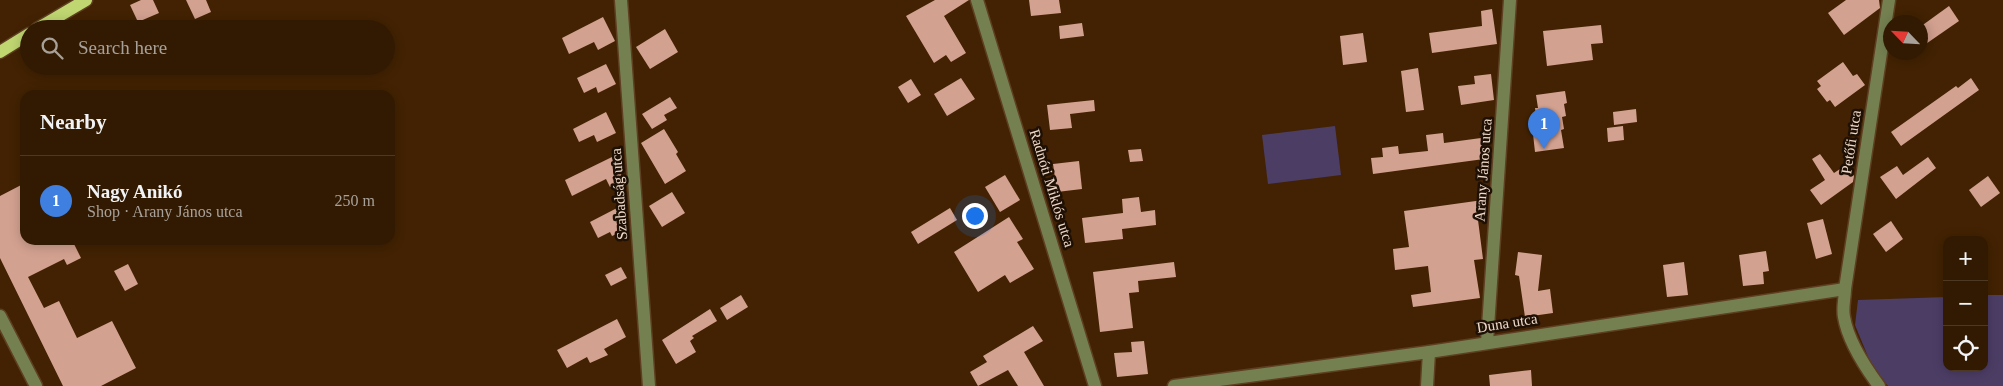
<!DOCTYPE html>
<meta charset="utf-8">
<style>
:root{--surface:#321a02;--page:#3d2711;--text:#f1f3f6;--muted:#a8a199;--line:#4d3824;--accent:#73c1f5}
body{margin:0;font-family:"Times New Roman",serif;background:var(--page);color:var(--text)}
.controls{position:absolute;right:15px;bottom:15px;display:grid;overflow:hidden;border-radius:10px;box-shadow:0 2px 12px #0003}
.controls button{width:45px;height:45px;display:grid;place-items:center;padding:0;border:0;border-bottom:1px solid var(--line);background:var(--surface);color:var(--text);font:25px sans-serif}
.compass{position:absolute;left:1883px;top:15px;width:45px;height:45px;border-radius:50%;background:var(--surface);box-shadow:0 2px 12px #0003;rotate:295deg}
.you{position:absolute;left:974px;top:215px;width:18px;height:18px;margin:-12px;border:4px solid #fff;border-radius:50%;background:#1a73e8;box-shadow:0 0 0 8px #1a73e833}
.badge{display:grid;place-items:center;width:32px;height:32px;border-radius:50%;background:var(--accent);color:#fff;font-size:16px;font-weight:700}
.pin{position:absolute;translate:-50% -41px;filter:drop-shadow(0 1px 2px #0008)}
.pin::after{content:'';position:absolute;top:26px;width:18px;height:15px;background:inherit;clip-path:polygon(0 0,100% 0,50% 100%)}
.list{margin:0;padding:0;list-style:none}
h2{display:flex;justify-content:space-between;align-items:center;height:65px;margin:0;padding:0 20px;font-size:21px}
h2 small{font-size:16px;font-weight:400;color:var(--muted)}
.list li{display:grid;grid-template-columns:32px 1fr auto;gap:15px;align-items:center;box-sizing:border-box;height:90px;padding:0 20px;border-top:1px solid var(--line)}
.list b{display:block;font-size:19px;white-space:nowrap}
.list p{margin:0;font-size:16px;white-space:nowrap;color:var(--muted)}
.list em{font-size:16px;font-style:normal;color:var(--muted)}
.icon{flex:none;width:28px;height:28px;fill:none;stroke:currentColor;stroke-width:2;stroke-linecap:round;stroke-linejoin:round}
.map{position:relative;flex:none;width:2003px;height:386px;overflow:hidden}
.search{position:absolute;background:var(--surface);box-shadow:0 2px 12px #0003;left:20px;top:20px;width:375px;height:55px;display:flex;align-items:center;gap:12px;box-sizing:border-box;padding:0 18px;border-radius:28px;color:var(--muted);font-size:19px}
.panel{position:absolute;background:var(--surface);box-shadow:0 2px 12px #0003;left:20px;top:90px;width:375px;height:155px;border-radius:15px}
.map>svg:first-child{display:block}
.green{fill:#4c3d65}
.building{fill:#d3a190}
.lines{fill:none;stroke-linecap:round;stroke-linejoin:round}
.minor-casing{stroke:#5e3f22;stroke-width:15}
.major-casing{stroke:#5e3f22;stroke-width:15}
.minor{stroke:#758051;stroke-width:12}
.major{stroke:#bfd671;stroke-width:12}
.labels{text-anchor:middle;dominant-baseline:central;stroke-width:5;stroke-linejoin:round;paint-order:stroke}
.street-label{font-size:15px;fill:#efdac9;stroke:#1e1005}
</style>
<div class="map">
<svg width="2003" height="386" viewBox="0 0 2003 386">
<rect width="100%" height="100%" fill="#422202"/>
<!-- green -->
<g class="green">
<path d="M1335,126L1341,175L1268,184L1262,135Z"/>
<path d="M1984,295H2003V386H1888L1871,364L1855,325L1858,300L1947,297V367H1984Z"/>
</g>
<!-- building -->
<g class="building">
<path d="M141,0H153L159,13L138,22L130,5Z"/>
<path d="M186,0H206L211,12L195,19Z"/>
<path d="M935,0H969L944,16L966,53L951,62L946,55L934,63L906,16Z"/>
<path d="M1029,0H1059L1061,13L1031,16Z"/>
<path d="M1846,0H1879L1880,8L1844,35L1828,13Z"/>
<path d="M1949,6L1959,21L1920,48V27Z"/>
<path d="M1492,9L1497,44L1432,53L1429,33L1482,26L1481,11Z"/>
<path d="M603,17L615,41L598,50L594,42L569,54L562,38Z"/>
<path d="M1082,23L1084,36L1060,39L1059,26Z"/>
<path d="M1601,25L1603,43L1591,44L1593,60L1547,66L1543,31Z"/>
<path d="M665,29L678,52L650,69L636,47Z"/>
<path d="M1363,33L1367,62L1343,65L1340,36Z"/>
<path d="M1843,62L1853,76L1857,74L1865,85L1835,107L1830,100L1827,102L1817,89L1821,86L1817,81Z"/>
<path d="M606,64L616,84L598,93L596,87L584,93L577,78Z"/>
<path d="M1418,68L1424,110L1406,112L1401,71Z"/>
<path d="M1491,74L1494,100L1461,105L1458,86L1475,84L1474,76Z"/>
<path d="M961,78L975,99L947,116L934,94Z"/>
<path d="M1971,78L1979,90L1901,146L1891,132L1956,86L1958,88Z"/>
<path d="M911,79L921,95L908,103L898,87Z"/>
<path d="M1565,91L1567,103L1564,104L1566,116L1562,117L1564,129L1561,130L1564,148L1535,152L1533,134H1535L1534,121H1537L1535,108H1538L1536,95Z"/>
<path d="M670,97L677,108L664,115L667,120L652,129L642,114Z"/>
<path d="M1094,100L1095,111L1070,114L1072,128L1050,130L1047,105Z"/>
<path d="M1636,109L1637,122L1614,125L1613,112Z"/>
<path d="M606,112L616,133L597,142L594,135L579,142L573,129Z"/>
<path d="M1623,126L1624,140L1608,142L1607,128Z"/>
<path d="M664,129L678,152L676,154L686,171L665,184L641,143Z"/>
<path d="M1443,133L1444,143L1481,138L1484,159L1373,174L1371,158L1383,157L1382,148L1398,146L1399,154L1428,151L1426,135Z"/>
<path d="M1141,149L1143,161L1130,162L1128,150Z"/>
<path d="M1820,154L1834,173L1846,165L1854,176L1853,182L1821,205L1810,190L1825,180L1812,159Z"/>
<path d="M612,157L624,180L610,187L606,179L572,196L565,180Z"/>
<path d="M1928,157L1936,168L1896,199L1880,177L1897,166L1903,175Z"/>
<path d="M1079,161L1082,189L1057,192L1053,164Z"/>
<path d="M1005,175L1020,200L1000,212L985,187Z"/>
<path d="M1988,176L2000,193L1981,207L1969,190Z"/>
<path d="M25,183V240H72L81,258L67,265L64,259L28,277L44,308L59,301L77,338L112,321L136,368L101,386H63L0,258V196Z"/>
<path d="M672,192L685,213L662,227L649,206Z"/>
<path d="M1139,197L1141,212L1155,210L1156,225L1122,229L1123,239L1085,243L1082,218L1123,213L1122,199Z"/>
<path d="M1483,200L1486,218L1478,220L1483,259L1474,260L1480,298L1413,307L1411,295L1431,292L1428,266L1395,270L1393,249L1409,247L1404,211Z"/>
<path d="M617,208L628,229L612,236L610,232L598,238L590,222Z"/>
<path d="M950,208L957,220L918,244L911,232Z"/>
<path d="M1009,217L1023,239L1017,242L1034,269L1010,283L1005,275L978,292L954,252Z"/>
<path d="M1823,219L1832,254L1816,259L1807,223Z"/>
<path d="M1891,221L1903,239L1886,252L1873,234Z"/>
<path d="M1766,251L1769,271L1763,272L1764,284L1743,286L1739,255Z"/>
<path d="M1518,252L1542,255L1538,291L1550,289L1553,313L1525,317L1519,276L1515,275Z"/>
<path d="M1174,262L1176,277L1138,281L1139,292L1129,293L1133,328L1100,332L1093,272Z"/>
<path d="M1684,262L1688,295L1667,297L1663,265Z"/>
<path d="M128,264L138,284L125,291L114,271Z"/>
<path d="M621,267L627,278L611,286L605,275Z"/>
<path d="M741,295L748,307L727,320L720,308Z"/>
<path d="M710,309L717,321L692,336L694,338L690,341L696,352L676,364L662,340Z"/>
<path d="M617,319L626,337L604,349L608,355L590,363L587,357L567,368L557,350Z"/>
<path d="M1033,326L1043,341L1024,352L1044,386H1018L1008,370L978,386L970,372L987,362L983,356Z"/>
<path d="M1144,341L1148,374L1117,377L1114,353L1132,352L1131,342Z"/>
<path d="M1531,370L1532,386H1490L1489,375Z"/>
</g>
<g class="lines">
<!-- minor casing -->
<g class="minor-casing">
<g id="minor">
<path d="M621,0L649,386"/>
<path d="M977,0L1095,386"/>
<path d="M0,316L36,386"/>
<path d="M1487,342L1510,0"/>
<path d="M1174,386L1429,352L1845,289"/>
<path d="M1427,386L1429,352"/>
<path d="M1879,386C1865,367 1848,341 1844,317C1842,308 1845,298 1845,289L1889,0"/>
</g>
</g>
<!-- major casing -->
<g class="major-casing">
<g id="major">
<path d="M37,29L86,0"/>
<path d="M0,52L29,34"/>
</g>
</g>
<!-- minor -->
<use href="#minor" class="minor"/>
<!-- major -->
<use href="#major" class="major"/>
</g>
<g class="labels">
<!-- street labels -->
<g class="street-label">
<text transform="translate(1851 142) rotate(-81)">Petőfi utca</text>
<text transform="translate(1483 170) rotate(-86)">Arany János utca</text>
<text transform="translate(1052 188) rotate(73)">Radnóti Miklós utca</text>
<text transform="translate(619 194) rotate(-94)">Szabadság utca</text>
<text transform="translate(1507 323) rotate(-9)">Duna utca</text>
</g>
</g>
</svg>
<div class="controls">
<button>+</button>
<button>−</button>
<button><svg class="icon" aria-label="locate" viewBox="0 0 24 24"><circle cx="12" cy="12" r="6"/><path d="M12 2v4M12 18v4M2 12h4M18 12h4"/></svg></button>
</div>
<svg class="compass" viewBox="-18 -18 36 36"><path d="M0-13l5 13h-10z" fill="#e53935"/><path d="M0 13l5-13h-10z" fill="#a8a199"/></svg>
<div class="you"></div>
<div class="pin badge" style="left:1544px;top:149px;background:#3f7fe0">1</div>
<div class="search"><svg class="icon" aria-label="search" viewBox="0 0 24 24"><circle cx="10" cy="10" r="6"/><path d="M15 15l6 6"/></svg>Search here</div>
<section class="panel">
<h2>Nearby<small></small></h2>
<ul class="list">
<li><span class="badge" style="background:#3f7fe0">1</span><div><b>Nagy Anikó</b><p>Shop · Arany János utca</p></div><em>250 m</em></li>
</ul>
</section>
</div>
